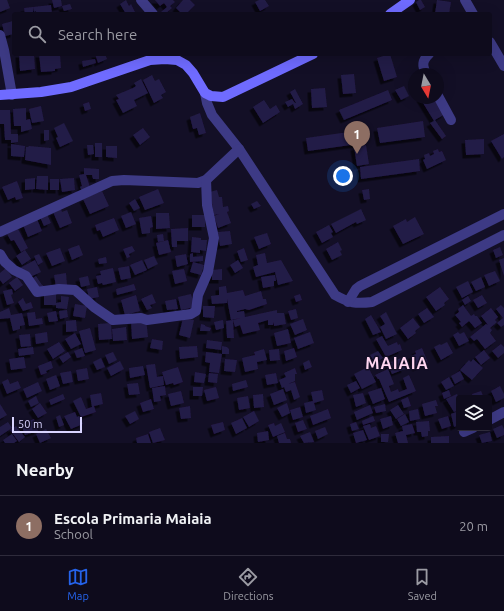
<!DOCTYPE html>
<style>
:root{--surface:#0e0b1c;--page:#1c1929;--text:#f1f3f6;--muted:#9b9ba3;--line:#2e2b3b;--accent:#2563eb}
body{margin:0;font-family:Ubuntu,sans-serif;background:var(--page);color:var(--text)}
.controls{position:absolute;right:12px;bottom:12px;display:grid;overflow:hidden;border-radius:4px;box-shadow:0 4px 16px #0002}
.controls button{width:36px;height:36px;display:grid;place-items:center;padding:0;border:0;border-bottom:1px solid var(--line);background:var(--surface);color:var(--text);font:20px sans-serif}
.compass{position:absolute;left:408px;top:68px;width:36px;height:36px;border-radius:50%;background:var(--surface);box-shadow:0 4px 16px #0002;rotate:170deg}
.scale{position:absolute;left:12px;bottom:10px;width:70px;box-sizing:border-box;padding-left:4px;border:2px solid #d9d4ff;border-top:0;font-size:11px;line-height:14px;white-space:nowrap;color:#d9d4ff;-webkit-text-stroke:3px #130f26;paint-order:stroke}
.you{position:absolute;left:343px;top:176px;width:14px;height:14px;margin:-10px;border:3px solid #fff;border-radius:50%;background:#1a73e8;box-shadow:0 0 0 6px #1a73e833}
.badge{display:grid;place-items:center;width:26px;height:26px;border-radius:50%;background:var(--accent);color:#fff;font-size:13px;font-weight:700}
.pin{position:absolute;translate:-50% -33px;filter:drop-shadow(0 1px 2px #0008)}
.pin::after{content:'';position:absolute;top:21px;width:14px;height:12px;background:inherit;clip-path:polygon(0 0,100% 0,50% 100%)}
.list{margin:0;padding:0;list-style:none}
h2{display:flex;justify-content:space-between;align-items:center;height:52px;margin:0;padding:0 16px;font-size:17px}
h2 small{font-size:13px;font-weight:400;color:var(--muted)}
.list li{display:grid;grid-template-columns:26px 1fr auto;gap:12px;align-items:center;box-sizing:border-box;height:60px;padding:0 16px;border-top:1px solid var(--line)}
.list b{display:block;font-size:15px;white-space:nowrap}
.list p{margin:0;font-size:13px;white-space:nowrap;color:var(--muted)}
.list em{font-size:13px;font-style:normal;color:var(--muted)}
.icon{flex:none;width:22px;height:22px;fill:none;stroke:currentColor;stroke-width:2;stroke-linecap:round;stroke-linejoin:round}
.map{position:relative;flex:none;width:504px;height:443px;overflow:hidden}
.search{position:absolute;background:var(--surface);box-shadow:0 4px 16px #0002;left:12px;right:12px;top:12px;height:44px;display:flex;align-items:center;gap:10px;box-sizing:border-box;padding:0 14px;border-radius:4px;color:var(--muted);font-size:15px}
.sheet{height:112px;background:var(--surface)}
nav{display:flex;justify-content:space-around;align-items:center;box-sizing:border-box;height:56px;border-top:1px solid var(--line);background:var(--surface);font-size:11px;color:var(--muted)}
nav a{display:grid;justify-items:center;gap:2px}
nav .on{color:var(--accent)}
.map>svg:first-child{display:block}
.building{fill:#241b47;filter:url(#shadow)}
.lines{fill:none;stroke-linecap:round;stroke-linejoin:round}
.street{stroke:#3d3a85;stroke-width:10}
.secondary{stroke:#6f6bff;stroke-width:10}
.labels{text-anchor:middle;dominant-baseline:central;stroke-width:3;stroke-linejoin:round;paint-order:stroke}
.district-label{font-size:16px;font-weight:bold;letter-spacing:1px;fill:#ffd6f0;stroke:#130f26}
</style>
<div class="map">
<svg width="504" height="443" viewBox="0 0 504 443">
<defs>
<filter id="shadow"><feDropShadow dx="-3.5" dy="3.5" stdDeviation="0" flood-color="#0009"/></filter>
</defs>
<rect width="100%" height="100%" fill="#130f26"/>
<!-- building -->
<g class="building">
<path d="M0,0H7L10,8L0,12Z"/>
<path d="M52,0H61L62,6L54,8Z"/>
<path d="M126,0L129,6L131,4L136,14H126L120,4Z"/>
<path d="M155,0H173L175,2L170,6L172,8L165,14H162L161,12L167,7L164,3L160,6Z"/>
<path d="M183,0H190L195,5L186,14H182L176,8Z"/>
<path d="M259,0H265L269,6L260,11L255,2Z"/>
<path d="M419,0H421L425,7L420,10L416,2Z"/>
<path d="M437,0L451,2L449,14H435Z"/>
<path d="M70,4L72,9L64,11L62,6Z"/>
<path d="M51,5L52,14H36V11L34,12L33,7Z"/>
<path d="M33,7V14H25L24,8Z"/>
<path d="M13,21L14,34L5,36L2,24Z"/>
<path d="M19,54H34L35,69L20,71Z"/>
<path d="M39,54H60L61,68L55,69V71L41,72Z"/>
<path d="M95,54H105L107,59L98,63Z"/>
<path d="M390,54L397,77L384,81L377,58Z"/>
<path d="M95,59L96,63L83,67L82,61Z"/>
<path d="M354,74L356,93L343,94L341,75Z"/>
<path d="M152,75L155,81L159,79L166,92L161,95L163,98L154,103L143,80Z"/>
<path d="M141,79L148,93L134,100L137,106L123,113L116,100L119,99L116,95L133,88L136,86L134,83Z"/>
<path d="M404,86L409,96L401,100L395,90Z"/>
<path d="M325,88L327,107L312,108L311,89Z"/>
<path d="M295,89L303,104L295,109L293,104L288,107L285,102L292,99L295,103H296L290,92Z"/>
<path d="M388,90L392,100L344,120L339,110Z"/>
<path d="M420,98H435L445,114L435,120L446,136L442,139L430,123L434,121Z"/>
<path d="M264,100L270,109L276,105L280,112L263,123L253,107Z"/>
<path d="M89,102L91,109L85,111L83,104Z"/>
<path d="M41,106L44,121L32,123L29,109Z"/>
<path d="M26,108V120L30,119L32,129L21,132V126H14L13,109Z"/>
<path d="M0,110H10L11,134H18V142L11,143V140H5L4,124H0Z"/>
<path d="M200,113L206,133L199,135L197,128L193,129L190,117Z"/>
<path d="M423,121L425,137L380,143L377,128Z"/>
<path d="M64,123L73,141L60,147L56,138L58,137L54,128Z"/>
<path d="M143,128L150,137L140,145L133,135Z"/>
<path d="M44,130H49V140L44,141Z"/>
<path d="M363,130L365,143L308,151L306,138Z"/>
<path d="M504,134V157L502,159L491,141Z"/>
<path d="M484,139V154L466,155L465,140Z"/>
<rect x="95" y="143" width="7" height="14"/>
<path d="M11,144L25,146L24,157L11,156Z"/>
<path d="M87,145H93L94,154L88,155Z"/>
<path d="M366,145L369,164L357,166L354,147Z"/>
<path d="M29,146L51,148V165L25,160L26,147H28Z"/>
<path d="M106,146H117V158L106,157Z"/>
<path d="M438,149L439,152L442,151L446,160L427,169L423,160L425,159L424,155L429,153L430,156L434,154L433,151Z"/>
<path d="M419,159L420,171L361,179L360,167Z"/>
<path d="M84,168L99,169V179H93L92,175H86L90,187L82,191L80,187L82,186L79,175L84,174Z"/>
<path d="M37,176H48V190L36,189Z"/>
<path d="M35,178V189L25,190V179Z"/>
<path d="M74,178L75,190L62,192L60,179Z"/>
<rect x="50" y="179" width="9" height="11"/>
<path d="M17,181L23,198L16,200L15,197L8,200L2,187Z"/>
<path d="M158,189L164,203L145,210L139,197Z"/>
<path d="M369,189L370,199L364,200L362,190Z"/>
<path d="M217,190L219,197H222L223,207L228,206L229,211L227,212L231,223L218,228L214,216L219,214L214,215L210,192Z"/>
<path d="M102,191L109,206L90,214L83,199Z"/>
<path d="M135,199L140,208L134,211L129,203Z"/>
<path d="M257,201L261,206L254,209L251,204Z"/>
<path d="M61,209L62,212L67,210L72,223L60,228L53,212Z"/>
<path d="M361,209L366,220L357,224L356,222L336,233L331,224Z"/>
<path d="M46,212L51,223L44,226L39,215Z"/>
<path d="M131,212L136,224L126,228L121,216Z"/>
<path d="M156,213H169L170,228L156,229Z"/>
<rect x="192" y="215" width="13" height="12"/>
<path d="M151,216L153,227L150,228V233L142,234L139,218Z"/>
<path d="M415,217L424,234L403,244L393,226L406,219L407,222Z"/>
<path d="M114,218L119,230L103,237L100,230L97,231L95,225Z"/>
<path d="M37,219L42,231L28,237L23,225Z"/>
<path d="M329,225L333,232L331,233L333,237L322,243L316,232Z"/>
<path d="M188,228V241H177V247H172L171,229Z"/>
<path d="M18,229L28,248L21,252L14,240L11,241L7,234Z"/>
<path d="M230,231L232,244L220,246L218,232Z"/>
<path d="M267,233L271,244L259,249L254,237Z"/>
<path d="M163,234L164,241L158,242L157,235Z"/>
<path d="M192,237L201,238V240H207L206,251L200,250V253L191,252Z"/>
<path d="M168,240L171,252L159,255L156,243Z"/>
<path d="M338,242L342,250L340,251L342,255L332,260L326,249Z"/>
<path d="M79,245L83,255L72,260L68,249Z"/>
<path d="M132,246L135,251L129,254L130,257L127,258L123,249Z"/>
<path d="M500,247L503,255L496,258L493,250Z"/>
<path d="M60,248L65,261L52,266L46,253Z"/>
<path d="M244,248L248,260L241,262L237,251Z"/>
<path d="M25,250L31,259L22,265L16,256Z"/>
<path d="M193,253V257L203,256V261L190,262V254Z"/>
<path d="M265,253L267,263L281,260L293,281L278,285L275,272L256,277L253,267L258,265L256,255Z"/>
<path d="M39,254L43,262L38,265L34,256Z"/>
<path d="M186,254L188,264L177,267L175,256Z"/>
<path d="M154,256L158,264L148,269L144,260Z"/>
<path d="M106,257L107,263L99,264L98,259Z"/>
<path d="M504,258V276L499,260Z"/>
<path d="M35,260L41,272L28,278L20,268Z"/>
<path d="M142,260L147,270L135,275L130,265Z"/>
<path d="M238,260L243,268L235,273L230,265Z"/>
<path d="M193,262L204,265L201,275L190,272Z"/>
<path d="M129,266L131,278L121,280L118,268Z"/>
<path d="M6,268L12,277L3,284L0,280V273Z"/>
<path d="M113,268L116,282L103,285L102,283L98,284L96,276L101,275L100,271Z"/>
<path d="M184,269L187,281L175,284L172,271Z"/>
<path d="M222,269V280H212V270Z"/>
<path d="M495,271L500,281L489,286L484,275Z"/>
<path d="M66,273L67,285L56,287L54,275Z"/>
<path d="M275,275L276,281H274V286L263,288L261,277Z"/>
<path d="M36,276L42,285H43L44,288L38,291L30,280Z"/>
<path d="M88,276L90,285L81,287L79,278Z"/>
<path d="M17,277L23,285L15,291L9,283Z"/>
<path d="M481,277L485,287L476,291L471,282Z"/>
<path d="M468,281L473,292L462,298L456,287Z"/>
<path d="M134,284L136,290L117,295L116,289Z"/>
<path d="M226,286L227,293L243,290L245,296L261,291L263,299H266L267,304L249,310L245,309L237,311V312L244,311L245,317L277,310V313H284L286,324L274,326V322L273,325H268V320L258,323L260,330L243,334L240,325L235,327L233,320L234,338H227L226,321L233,320L241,318L231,320L227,299V303L212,304L211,296L219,295V287Z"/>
<path d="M97,287L99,297L89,299L87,289Z"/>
<path d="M440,287L449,299L444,303L445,305L436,311L426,297Z"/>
<path d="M12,289L13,294L11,295L14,303L7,305L3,291Z"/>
<path d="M44,292H56V303L61,302V296L69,297L67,309L56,308V305H44Z"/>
<path d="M152,294L156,303L150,305L152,308L147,310L141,299Z"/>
<path d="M191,294L195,307L181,310L178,297Z"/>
<path d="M300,294L302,300L296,302L294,296Z"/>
<path d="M136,295L140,311L125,315L121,300Z"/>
<path d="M482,295L487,303L478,308L473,300Z"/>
<path d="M468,296L471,301L465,305L462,300Z"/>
<path d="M23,298L26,304L31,302L33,308L23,311L18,302Z"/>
<path d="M176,299L178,309L167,310L165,301Z"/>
<path d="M75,304L87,306L85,318L73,316Z"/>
<path d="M463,305L471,316L474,314L475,316H477L482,323L475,328L469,321L462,327L459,323L461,322L455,315L459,312L458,309Z"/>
<path d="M501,305L504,308V325L501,327L497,323L503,318L496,309Z"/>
<path d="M203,306H215L214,318L203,317Z"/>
<path d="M9,308L11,315L22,313L25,325L20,326V329L13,331L10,318L0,319V312Z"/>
<path d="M427,308L434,317L424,323L418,314Z"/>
<path d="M491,308L498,317L495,320L497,322L490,328L492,330L490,333L496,341L485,349L477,339L474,341L470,337L486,324L488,325L481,316Z"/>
<path d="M296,309L298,318L291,320L288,311Z"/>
<path d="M67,310L68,317L60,319L59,311Z"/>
<path d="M56,311L58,321L49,322L47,313Z"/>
<path d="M35,312L36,319L42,318L43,324L29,326L27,313Z"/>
<path d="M386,312L397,334L386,339L380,327L385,324L380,316Z"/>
<path d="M371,315L381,332L373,335L365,319Z"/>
<path d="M183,318L194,320L190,338L179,335Z"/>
<path d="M413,318L420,327L415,331L416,333L408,339L400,328Z"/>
<path d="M146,319L148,337L132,339L131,321Z"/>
<path d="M303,319L307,330L295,335L290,324Z"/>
<path d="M76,320L77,331L66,332V321Z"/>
<path d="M223,320L224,328L216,330L214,322Z"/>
<path d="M111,323L112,339L99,340L98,324Z"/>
<path d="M201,324L205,325V326L211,328L210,331H200Z"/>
<path d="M126,327L127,340L113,341L112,329Z"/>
<path d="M90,328L96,350L85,353L79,331Z"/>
<path d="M288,329L291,343L277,346L274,333Z"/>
<path d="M47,332L48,342L36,344L35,334Z"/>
<path d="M310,332L314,343L298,349L294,338Z"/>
<path d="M458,332L460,334L464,332L469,341L459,346L453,335Z"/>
<path d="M75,333L81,344L71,349L65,339Z"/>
<path d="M30,334L31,346L21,347L19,335Z"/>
<path d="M382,336L388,346L397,342L398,345L400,344L402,350L386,357L376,339Z"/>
<path d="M152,339L163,341L162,350L150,348Z"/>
<path d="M207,340L222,342L221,350L206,348Z"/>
<path d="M59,342L65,351L53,359L47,349Z"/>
<path d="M447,342L453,353L441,360L434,347L440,344L441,345Z"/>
<path d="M501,344L504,347V353L498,358L492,351Z"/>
<path d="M197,346L198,357L180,359L179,347Z"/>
<path d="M222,346L227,347L229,349V354H222Z"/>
<path d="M33,347L34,354L19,356L18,349Z"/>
<path d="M82,348L85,356L77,358L74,351Z"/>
<path d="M294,348L297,357L286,361L284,351Z"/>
<path d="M422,348L428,363L416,368L411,356L416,354L415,351Z"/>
<path d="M264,349L267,360L257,362L258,369L245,372L242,358L255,355L254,352Z"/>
<path d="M279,349L280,360L270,361L269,350Z"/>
<path d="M484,350L490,358L481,365L475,357Z"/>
<path d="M378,351L383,358L375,363L370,355Z"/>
<path d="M68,352L71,357L63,363L59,357Z"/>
<path d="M113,352L117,360L109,364L105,355Z"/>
<path d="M206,352L222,354L219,373L209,372L210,363L205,362Z"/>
<path d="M24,357L26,368L11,370L9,359Z"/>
<path d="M101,358L105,367L97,370L93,362Z"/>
<path d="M401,358L405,369L392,374L388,365L392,364L391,362Z"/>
<path d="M225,359L237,360L235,372L224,371Z"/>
<path d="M473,359L483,368L472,380L460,370L469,360L471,362Z"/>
<path d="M309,360L312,367L305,370L303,363Z"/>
<path d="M51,361L53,368L46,371L47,373L41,375L38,366Z"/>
<path d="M120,361L124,369L111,376L107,368Z"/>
<path d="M155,364L157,377L163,376L164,385L150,388L146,365Z"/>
<path d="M143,366L145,375L130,378L129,368Z"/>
<path d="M178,367L183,382L174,385L173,383L166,385L162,372Z"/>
<path d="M368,367L376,382L362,389L354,374Z"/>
<path d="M87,368L89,379L78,381L76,370Z"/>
<path d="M295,368L297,374H295V381L288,384L295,382L300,397L294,400L291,390L286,392L284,387L282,388L279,380L286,377L284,373Z"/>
<path d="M388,369L394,384L389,386L391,392L398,389L399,392L407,389L403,378L409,375L416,391L389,402L379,379H378L375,375Z"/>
<path d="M71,371L73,382L63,384L60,373Z"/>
<path d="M460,371L464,379L455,384L451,376Z"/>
<path d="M195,372L206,374L204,383L194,382Z"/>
<path d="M209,373L218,374L217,383L208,382Z"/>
<path d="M276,373L278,383L267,385L265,375Z"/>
<path d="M56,375L60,386L50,390L46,379Z"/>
<path d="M449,377L454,386L446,390L441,382Z"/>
<path d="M8,379L10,384L18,381L21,388L7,394L2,382Z"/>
<path d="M246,380L248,387L233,391L232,384Z"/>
<path d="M356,381L360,388L351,393L347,385Z"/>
<path d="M38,382L42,391L27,398L23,389Z"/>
<path d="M138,383L140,394L129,395L127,384Z"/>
<path d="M165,386L166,395L160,396L161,401L154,402L152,388Z"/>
<path d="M500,386L504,394V398L496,402L491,391Z"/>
<path d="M193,387H203L202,396H193Z"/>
<path d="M216,387L219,398L207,401L204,390Z"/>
<path d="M381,388L385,399L373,404L368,392Z"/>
<path d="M283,389L287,400L274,405L270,394Z"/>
<path d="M322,390L324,400L314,403L316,410L306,413L304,403L313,401L311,392Z"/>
<path d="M449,390L451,396L444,399L442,393Z"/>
<path d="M181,391L184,403L171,406L168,394Z"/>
<path d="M481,391L484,398H473L472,394Z"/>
<path d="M101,393L103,404L94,406L96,412L81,417L73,401L81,397L86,409L92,407L90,395Z"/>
<path d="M363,393L366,403L356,407L353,395Z"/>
<path d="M63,394L65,399L51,405L49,400Z"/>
<path d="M263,394L264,407L254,408L253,395Z"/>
<path d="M457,394L459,399V410L454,412L446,399Z"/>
<path d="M36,396L39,403L31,407L28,401Z"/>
<path d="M248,396L250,408L239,410L237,398Z"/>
<path d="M408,397L411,406L404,408L401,400Z"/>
<path d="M151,399L154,409L143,412L140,403Z"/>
<path d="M436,400L438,406H435L437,413L425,416L422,404Z"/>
<path d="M40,403L47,413L38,418L32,409Z"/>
<path d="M287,403L290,413L282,417L277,408Z"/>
<path d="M0,404L7,415L0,419Z"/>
<path d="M385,404L386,411L376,413L374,407Z"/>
<path d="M370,405L373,413L357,420L354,412Z"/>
<path d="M398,405L404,414L396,419L390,410Z"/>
<path d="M190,406L191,418L181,419L179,408Z"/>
<path d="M300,407L303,417L293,420L290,410Z"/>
<path d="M328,409L331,418L313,425L310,416Z"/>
<path d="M418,409L420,419L410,421L409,411Z"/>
<path d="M135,411L139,419L130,424L125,416Z"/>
<path d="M254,411L259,421L249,427L243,417Z"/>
<path d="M75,412L77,417L79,416L83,424L71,429L64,416Z"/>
<path d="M456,412L457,415H459V425L454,427L451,414Z"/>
<path d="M405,414L409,422L401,426L397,419Z"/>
<path d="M60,415L64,425L59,427L56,417Z"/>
<path d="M373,416L375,421L363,425L362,421Z"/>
<path d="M391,416L393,425L383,429L380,419Z"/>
<path d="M448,416L451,426L442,429L438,419Z"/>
<path d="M242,418L247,428L236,434L231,423Z"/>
<path d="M34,419L38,431L25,435L21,424Z"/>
<path d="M303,420L307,429L298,432L295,423Z"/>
<path d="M429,421L430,431H428V436L422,437L421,432H417L416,422Z"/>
<path d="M8,422L12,428L0,436V427Z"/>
<path d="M223,422L225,430L214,434L211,425Z"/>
<path d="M356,422L359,429L352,431L350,424Z"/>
<path d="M274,423L275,426L281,423L285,432L273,437L268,425Z"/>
<path d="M370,424L371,428L376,426L380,436L369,440L363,426Z"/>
<path d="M412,424L415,433L406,435L408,443H398L395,433L403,431L402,426Z"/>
<path d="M502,425L504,429V435L497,438L493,429Z"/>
<path d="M16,426L25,437L19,442L10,430Z"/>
<path d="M325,427L328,434L318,439L315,431Z"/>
<path d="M160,428L165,440L153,443L149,432Z"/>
<path d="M46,429L51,438L40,443L36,434Z"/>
<path d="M363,430L367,440L356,443L353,433Z"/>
<path d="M268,431L269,440L258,442L257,433Z"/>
<path d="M310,432L314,442L304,443L300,436Z"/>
<path d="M490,432L492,441L482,443L479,435Z"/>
<path d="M285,433L287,439H290L291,443H279L277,436Z"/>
<path d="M12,434L17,441L14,443H5L3,440Z"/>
<path d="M148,434L151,443H137L136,438Z"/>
<path d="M381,434H389L388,442H381Z"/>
<path d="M449,436V443H431V437Z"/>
</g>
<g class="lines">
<!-- street -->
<g class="street">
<path d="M141,0L153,14"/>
<path d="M465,0L473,14"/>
<path d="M0,35L4,50L12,95"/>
<path d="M490,42L504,66"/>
<path d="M426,74C422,65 422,61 429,54"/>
<path d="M205,93L207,103L212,115L239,149L335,295C349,303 356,304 372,302L504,235"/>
<path d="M438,96L451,120"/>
<path d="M0,232L112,181L124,180L198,183L206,180L239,149"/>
<path d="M0,254L5,262L14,270L26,276L37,292L59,289L75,290L94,307L113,320L141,318L147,320L191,314L196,311L198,295L208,272L214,238L207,205L206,180"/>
<path d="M348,302L356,289L360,286L504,214"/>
<path d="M489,420L504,412"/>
<path d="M464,432L473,428"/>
</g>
<!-- secondary -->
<g class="secondary">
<path d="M390,14L410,0"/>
<path d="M0,95L41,92L71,87L150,60L165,59L177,60L186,65L193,73L205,93L211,96L223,97L313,54"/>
</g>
</g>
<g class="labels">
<!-- district labels -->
<g class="district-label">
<text x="397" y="363">MAIAIA</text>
</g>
</g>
</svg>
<div class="controls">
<button><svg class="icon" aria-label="layers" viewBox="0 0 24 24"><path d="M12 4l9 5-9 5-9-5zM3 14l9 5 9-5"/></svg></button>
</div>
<svg class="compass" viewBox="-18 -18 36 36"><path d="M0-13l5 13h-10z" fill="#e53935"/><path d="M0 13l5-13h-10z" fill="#9b9ba3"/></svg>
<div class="scale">50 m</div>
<div class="you"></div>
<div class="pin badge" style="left:357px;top:154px;background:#8d6e63">1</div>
<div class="search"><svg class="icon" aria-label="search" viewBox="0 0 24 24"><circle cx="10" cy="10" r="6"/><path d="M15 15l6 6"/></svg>Search here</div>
</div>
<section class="sheet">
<h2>Nearby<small></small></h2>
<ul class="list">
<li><span class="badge" style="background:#8d6e63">1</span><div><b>Escola Primaria Maiaia</b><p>School</p></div><em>20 m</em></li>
</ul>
</section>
<nav>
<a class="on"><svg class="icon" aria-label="map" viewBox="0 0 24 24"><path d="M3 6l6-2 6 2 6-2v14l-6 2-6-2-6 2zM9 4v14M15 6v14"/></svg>Map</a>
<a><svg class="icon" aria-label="directions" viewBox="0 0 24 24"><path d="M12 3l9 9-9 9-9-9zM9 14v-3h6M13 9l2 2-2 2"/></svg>Directions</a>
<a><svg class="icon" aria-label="saved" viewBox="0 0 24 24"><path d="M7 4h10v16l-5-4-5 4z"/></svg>Saved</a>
</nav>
